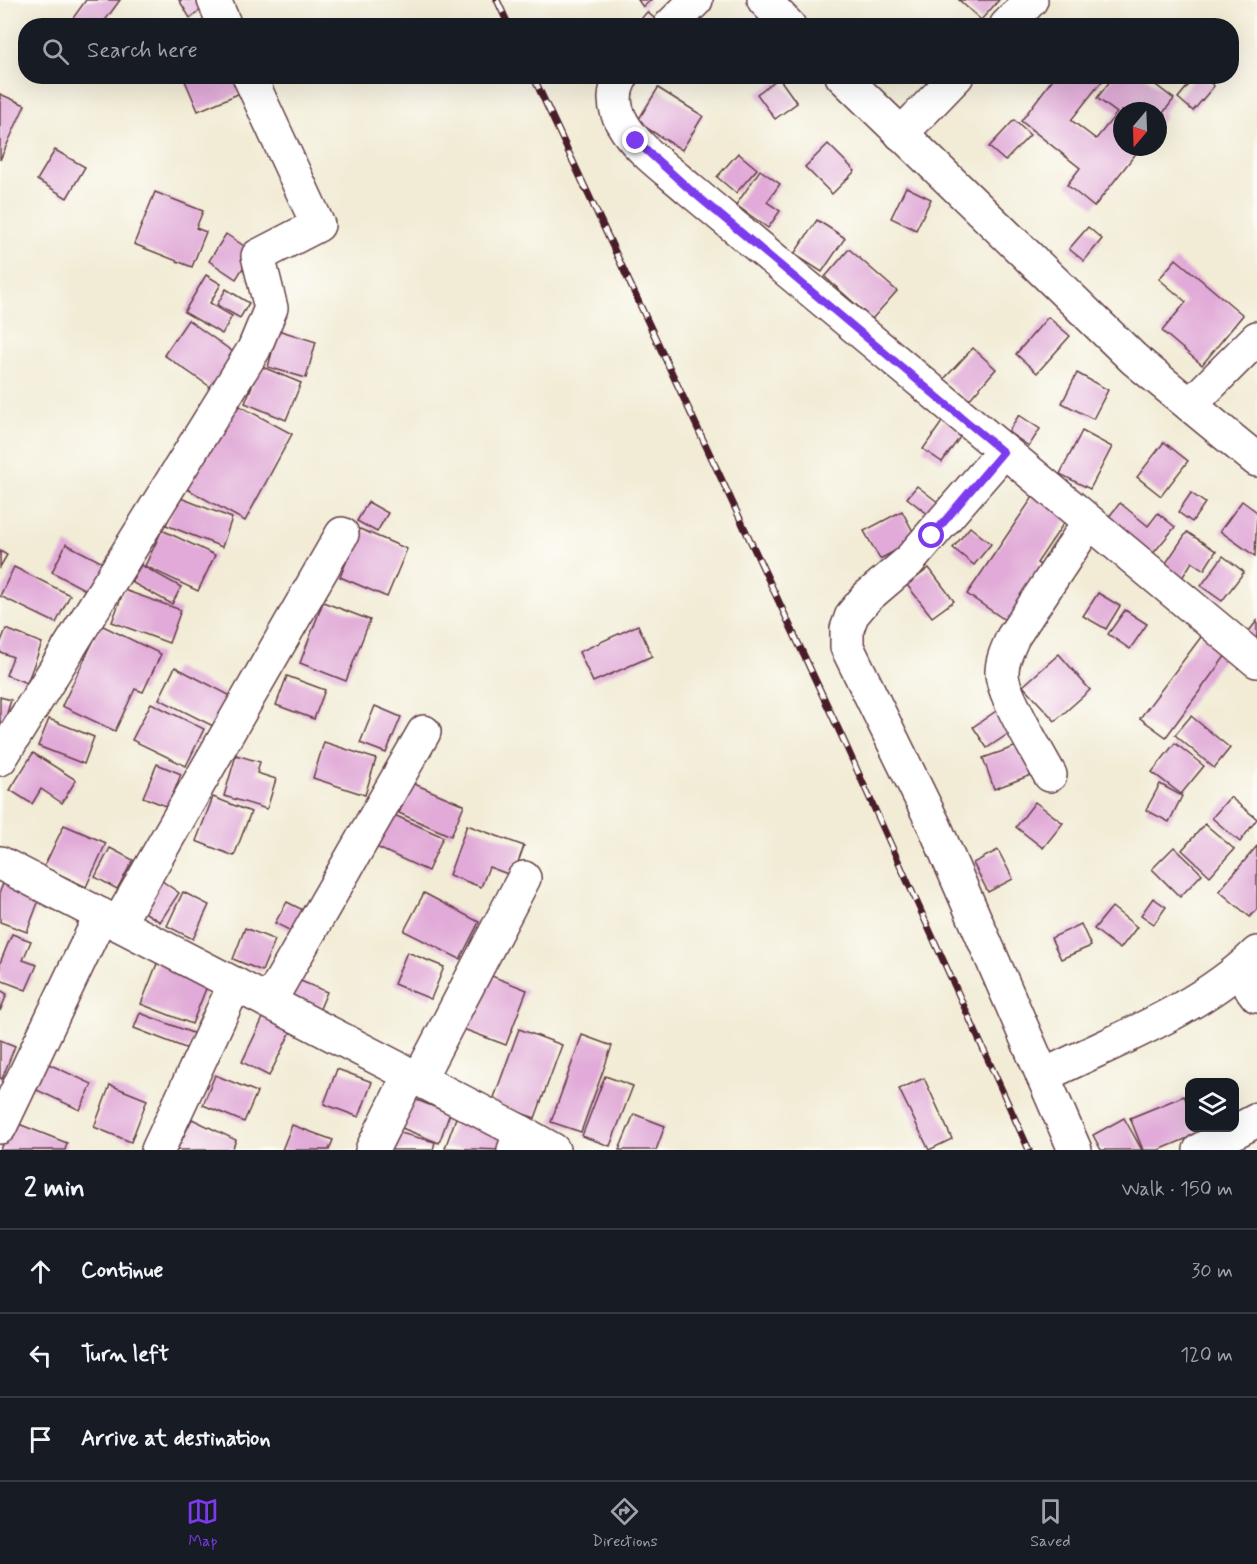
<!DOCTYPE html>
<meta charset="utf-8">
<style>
:root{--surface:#171b24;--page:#242831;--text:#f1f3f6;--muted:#9ea1a6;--line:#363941;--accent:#7c3aed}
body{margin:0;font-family:Mynerve,sans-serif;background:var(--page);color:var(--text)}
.controls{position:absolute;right:18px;bottom:18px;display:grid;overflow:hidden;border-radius:12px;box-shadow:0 6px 24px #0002}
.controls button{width:54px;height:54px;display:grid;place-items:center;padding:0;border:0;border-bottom:2px solid var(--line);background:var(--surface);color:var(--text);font:30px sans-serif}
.compass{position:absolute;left:1113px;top:102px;width:54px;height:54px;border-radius:50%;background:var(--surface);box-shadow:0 6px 24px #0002;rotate:199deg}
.stop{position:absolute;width:18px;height:18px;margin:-14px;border:4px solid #7c3aed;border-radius:50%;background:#fff}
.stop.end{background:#7c3aed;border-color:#fff;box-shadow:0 2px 6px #0008}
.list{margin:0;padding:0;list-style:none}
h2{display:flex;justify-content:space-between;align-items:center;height:78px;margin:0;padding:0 24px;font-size:26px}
h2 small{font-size:20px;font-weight:400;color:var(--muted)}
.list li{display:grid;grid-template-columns:39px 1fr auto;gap:18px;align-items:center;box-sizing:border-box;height:84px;padding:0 24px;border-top:2px solid var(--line)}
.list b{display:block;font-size:22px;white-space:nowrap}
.list em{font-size:20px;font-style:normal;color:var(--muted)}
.icon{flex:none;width:33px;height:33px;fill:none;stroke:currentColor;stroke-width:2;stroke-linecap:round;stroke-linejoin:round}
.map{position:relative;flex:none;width:1257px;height:1150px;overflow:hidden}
.search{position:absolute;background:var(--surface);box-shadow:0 6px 24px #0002;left:18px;right:18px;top:18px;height:66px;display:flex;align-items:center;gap:15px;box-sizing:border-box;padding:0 21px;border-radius:24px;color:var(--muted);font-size:22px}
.sheet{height:330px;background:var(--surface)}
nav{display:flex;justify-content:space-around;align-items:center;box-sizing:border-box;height:84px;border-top:2px solid var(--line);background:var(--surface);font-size:16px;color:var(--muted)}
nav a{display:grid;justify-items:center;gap:3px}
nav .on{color:var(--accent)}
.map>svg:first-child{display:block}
.building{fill:#e1aad8}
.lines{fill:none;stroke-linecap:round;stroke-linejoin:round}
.minor-casing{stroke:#633e45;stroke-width:36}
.minor{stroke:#fff;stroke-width:33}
.rail-casing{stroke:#4a1f2b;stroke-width:7}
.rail{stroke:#fdfcf7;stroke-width:4.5;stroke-dasharray:14;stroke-linecap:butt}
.route{stroke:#7c3aed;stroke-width:8}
</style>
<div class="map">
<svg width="1257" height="1150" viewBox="0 0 1257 1150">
<rect width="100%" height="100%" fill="#fdfcf7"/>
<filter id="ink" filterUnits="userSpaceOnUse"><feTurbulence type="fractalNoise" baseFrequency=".0167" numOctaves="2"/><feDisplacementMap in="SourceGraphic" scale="12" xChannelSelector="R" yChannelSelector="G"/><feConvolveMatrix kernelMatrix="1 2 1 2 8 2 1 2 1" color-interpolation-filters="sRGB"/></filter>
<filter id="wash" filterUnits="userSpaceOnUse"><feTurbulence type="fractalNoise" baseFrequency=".008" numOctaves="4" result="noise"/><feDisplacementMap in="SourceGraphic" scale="24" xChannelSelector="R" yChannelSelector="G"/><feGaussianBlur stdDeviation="1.35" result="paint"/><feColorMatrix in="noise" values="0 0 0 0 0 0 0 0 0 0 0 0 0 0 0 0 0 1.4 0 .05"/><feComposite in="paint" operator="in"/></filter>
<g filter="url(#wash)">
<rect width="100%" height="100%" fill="#f2ecd6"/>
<g id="blocks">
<!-- building -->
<g class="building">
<path d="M86,0H120L101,26H83L73,18Z"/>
<path d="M179,0H206L209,4L190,18Z"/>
<path d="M638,0H651L643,7Z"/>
<path d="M959,0H999L981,20Z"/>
<path d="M647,12L660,23L658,26H635Z"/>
<path d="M183,76H247L252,88L198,111Z"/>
<path d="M1055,76H1106L1071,120L1096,139L1117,113L1097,98L1114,76H1144L1174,99L1163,113L1166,116L1158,126V111H1122V147H1141L1094,207L1067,185L1080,168L1021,121Z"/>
<path d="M1196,76H1202L1214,86L1193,111L1178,98Z"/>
<path d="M779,78L797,103L775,119L757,94Z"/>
<path d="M658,88L703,116L682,150L637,122Z"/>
<path d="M0,94L25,105L0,160Z"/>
<path d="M1014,120L1030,135L1005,161L989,147Z"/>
<path d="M828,144L855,171L832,194L805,167Z"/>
<path d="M55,150L85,167L67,198L37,180Z"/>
<path d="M738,153L757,169L736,193L717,177Z"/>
<path d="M760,170L780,184L767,202L780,211L768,228L736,205Z"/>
<path d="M906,187L931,199L916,230L891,218Z"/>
<path d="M155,192L203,211L196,228L206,232L192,267L134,244Z"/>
<path d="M817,220L845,238L822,272L794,254Z"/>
<path d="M1088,227L1102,239L1084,261L1069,249Z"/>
<path d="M226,234L253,252L236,279L209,261Z"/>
<path d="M849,249L897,291L872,319L825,277Z"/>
<path d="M1176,259L1243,315L1202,365L1162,331L1186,302L1159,279Z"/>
<path d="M206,275L221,284L210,303L232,316L222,334L184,312Z"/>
<path d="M226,289L249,303L240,318L217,305Z"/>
<path d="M1048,317L1070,336L1037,373L1016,354Z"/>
<path d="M188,320L236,354L212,388L164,355Z"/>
<path d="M278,330L316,342L306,378L268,367Z"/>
<path d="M973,348L996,369L968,401L944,379Z"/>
<path d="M260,366L301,383L286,420L245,403Z"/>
<path d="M1077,373L1108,390L1093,419L1062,403Z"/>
<path d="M234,403L292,434L245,521L187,489Z"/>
<path d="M1019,415L1040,429L1029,446L1008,432Z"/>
<path d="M944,419L963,433L942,462L923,449Z"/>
<path d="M1082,431L1112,447L1090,489L1060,474Z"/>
<path d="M1164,442L1188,461L1161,496L1137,477Z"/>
<path d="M917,486L939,503L929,515L907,498Z"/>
<path d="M1037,491L1070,514L1037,563L1048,570L1011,624L967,594Z"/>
<path d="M1191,493L1205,503L1192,522L1178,512Z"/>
<path d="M178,497L232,518L222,547L166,525Z"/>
<path d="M1242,501L1257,512L1255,556L1220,531Z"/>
<path d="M368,502L388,513L377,532L357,521Z"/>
<path d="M1120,503L1148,526L1158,513L1175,527L1151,556L1107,519Z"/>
<path d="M902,511L917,539L880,559L864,531Z"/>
<path d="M970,527L991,544L974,565L953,548Z"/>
<path d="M360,529L407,549L387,597L340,577Z"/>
<path d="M162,530L215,555L198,591L145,566Z"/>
<path d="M1187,532L1216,551L1204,570L1192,562L1182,578L1164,566Z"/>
<path d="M66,544L107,565L93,594L52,572Z"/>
<path d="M0,551L7,555L0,567Z"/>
<path d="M1223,556L1244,572L1222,601L1201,586Z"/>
<path d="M141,565L181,587L172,604L131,582Z"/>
<path d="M14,567L70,595L56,623L0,596Z"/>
<path d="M929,568L954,601L932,617L907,585Z"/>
<path d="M124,590L181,610L169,643L112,622Z"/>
<path d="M1098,593L1120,606L1106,629L1083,616Z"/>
<path d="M323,602L370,620L346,681L300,663Z"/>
<path d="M1125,610L1147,624L1130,649L1108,634Z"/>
<path d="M1257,621V646L1245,636Z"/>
<path d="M101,625L161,654L143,692L135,689L115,731L62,706Z"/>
<path d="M638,625L652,656L593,682L579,652Z"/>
<path d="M6,629L42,643L27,683L6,675L13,657L0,652V644Z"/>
<path d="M1204,633L1229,651L1166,737L1140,718Z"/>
<path d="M1059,654L1090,690L1055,721L1023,686Z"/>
<path d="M175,667L231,696L215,727L159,699Z"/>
<path d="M287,676L325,690L314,719L276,705Z"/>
<path d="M0,697L11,700L4,723L0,722Z"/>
<path d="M151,703L204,729L186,766L132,740Z"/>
<path d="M375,706L401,717L386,753L360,743Z"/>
<path d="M1002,707L1017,728L987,748L973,727Z"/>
<path d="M1191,716L1230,748L1214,768L1175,735Z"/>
<path d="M49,719L94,737L84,764L38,746Z"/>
<path d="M324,742L376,759L365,795L313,778Z"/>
<path d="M1175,743L1204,766L1181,794L1152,772Z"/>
<path d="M1023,744L1034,774L994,789L983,758Z"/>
<path d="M33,753L76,780L62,803L41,789L32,804L10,790Z"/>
<path d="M236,755L260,762L257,773L276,779L267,809L224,796Z"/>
<path d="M157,764L181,774L168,807L143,797Z"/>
<path d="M412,783L464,805L451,836L399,813Z"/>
<path d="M1160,784L1182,796L1169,822L1146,810Z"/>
<path d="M213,797L251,812L234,856L196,841Z"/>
<path d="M1230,797L1257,819L1240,842L1212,818Z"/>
<path d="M1035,802L1063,823L1043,848L1016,827Z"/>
<path d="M392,814L443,837L428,871L376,847Z"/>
<path d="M1205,824L1234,849L1210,876L1182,850Z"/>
<path d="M64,825L106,843L86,887L44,867Z"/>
<path d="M467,825L524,846L513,876L489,867L481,887L449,875Z"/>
<path d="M1257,846V909L1250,917L1219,891Z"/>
<path d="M1174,847L1202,874L1180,897L1152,869Z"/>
<path d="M110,848L133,860L117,889L95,877Z"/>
<path d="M998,850L1013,879L988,892L973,863Z"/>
<path d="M6,877L42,892L27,932L0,922V891Z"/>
<path d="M158,878L179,893L160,922L138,908Z"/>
<path d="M183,892L209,905L193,939L167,926Z"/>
<path d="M424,893L479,922L460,959L404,931Z"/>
<path d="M1153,898L1166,907L1154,924L1141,915Z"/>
<path d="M287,902L305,911L293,932L275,923Z"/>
<path d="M1112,907L1137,927L1120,949L1094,929Z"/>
<path d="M1081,924L1091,946L1061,959L1051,938Z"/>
<path d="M245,928L275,940L262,971L233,959Z"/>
<path d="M12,934L31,941L23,960L37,965L26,990L0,980V963Z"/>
<path d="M407,952L444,967L431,999L394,984Z"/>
<path d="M158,961L209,981L192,1024L141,1004Z"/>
<path d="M479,971L527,990L506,1045L458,1027Z"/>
<path d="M291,977L327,992L319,1011L283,997Z"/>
<path d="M0,990L7,994L0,1011Z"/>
<path d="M140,1013L195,1034L188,1049L134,1028Z"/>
<path d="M264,1016L292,1029L269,1076L242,1062Z"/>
<path d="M519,1029L562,1045L535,1118L492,1103Z"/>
<path d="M582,1035L612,1046L581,1132L551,1122Z"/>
<path d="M0,1040L15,1046L2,1079L0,1078Z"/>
<path d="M40,1060L92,1084L80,1110L28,1086Z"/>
<path d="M337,1069L372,1082L359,1117L324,1104Z"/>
<path d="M215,1075L257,1092L244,1122L203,1105Z"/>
<path d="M605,1076L633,1086L610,1146L582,1136Z"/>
<path d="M924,1078L952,1139L929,1150L899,1089Z"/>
<path d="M110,1085L147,1100L131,1142L94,1127Z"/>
<path d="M1184,1096L1190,1109V1128H1197L1200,1133L1159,1150H1143L1130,1118Z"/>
<path d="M409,1097L450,1113L439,1143L397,1126Z"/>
<path d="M634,1114L665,1126L656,1150H619Z"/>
<path d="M457,1115L507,1134L501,1150L445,1148Z"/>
<path d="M1124,1118L1142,1150H1101L1093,1135Z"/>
<path d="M192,1119L236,1140L232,1150H177Z"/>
<path d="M11,1121L67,1143L65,1150H0Z"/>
<path d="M292,1125L333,1140L329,1150H282Z"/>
<path d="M385,1129L435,1142L433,1150H380Z"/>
</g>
</g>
</g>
<g filter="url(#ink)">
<use href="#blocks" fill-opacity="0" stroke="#633e45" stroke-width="1.5"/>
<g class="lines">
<!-- minor casing -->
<g class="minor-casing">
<g id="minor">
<path d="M214,0L225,26"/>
<path d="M764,0L789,26"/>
<path d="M670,26L696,0"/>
<path d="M1006,26L1031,0"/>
<path d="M622,76C594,121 659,162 688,188L1257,661"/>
<path d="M842,76L1134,359L1257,460"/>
<path d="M901,134L957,76"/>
<path d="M1190,405L1257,338"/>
<path d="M1003,452L908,562L867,597L852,615L847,629V647L935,827L1075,1150"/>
<path d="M0,759L254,349L271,308L258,256L318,225L249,76"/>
<path d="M1050,775C1039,754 1001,693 1002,672C1002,660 1008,648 1013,637L1089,522"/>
<path d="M0,863L521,1132L514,1150"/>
<path d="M118,924L342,534"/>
<path d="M1238,971L1257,996"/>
<path d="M269,1002L424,732"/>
<path d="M1043,1076C1115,1040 1199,1010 1257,953"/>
<path d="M419,1079L524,878"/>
<path d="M0,1127L101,915"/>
<path d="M521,1132L553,1150"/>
<path d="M158,1150L235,984"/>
<path d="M372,1150L410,1074"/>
<path d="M1200,1150L1257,1120"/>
</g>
</g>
<!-- minor -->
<use href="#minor" class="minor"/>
<!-- rail casing -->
<g class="rail-casing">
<g id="rail">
<path d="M497,0L509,26"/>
<path d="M533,76L843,739L1029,1150"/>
</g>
</g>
<!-- rail -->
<use href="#rail" class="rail"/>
</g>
</g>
<g class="lines" filter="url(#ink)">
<!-- route -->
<path class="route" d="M636,141L688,188L1003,452L932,536"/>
</g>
</svg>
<div class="controls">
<button><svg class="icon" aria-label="layers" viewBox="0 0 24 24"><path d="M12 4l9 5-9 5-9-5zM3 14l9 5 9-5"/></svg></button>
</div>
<svg class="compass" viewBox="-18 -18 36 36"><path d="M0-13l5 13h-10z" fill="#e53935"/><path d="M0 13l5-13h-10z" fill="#9ea1a6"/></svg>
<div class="stop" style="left:932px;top:536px"></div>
<div class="stop end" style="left:636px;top:141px"></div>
<div class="search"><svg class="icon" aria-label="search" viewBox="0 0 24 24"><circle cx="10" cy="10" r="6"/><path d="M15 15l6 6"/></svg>Search here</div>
</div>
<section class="sheet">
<h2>2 min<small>Walk · 150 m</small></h2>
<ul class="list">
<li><svg class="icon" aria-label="ahead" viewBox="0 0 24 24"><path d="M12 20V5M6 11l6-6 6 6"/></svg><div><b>Continue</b></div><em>30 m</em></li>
<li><svg class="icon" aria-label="left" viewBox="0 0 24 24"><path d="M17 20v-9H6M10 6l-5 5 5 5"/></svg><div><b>Turn left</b></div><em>120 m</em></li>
<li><svg class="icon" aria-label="arrive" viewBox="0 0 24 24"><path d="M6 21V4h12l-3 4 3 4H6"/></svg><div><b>Arrive at destination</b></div></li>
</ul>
</section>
<nav>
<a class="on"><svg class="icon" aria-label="map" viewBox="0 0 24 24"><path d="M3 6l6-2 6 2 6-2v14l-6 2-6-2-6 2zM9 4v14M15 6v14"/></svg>Map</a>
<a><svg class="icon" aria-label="directions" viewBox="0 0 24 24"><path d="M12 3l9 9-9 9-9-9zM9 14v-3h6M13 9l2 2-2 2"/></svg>Directions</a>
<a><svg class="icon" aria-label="saved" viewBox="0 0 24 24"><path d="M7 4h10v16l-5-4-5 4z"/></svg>Saved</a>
</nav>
